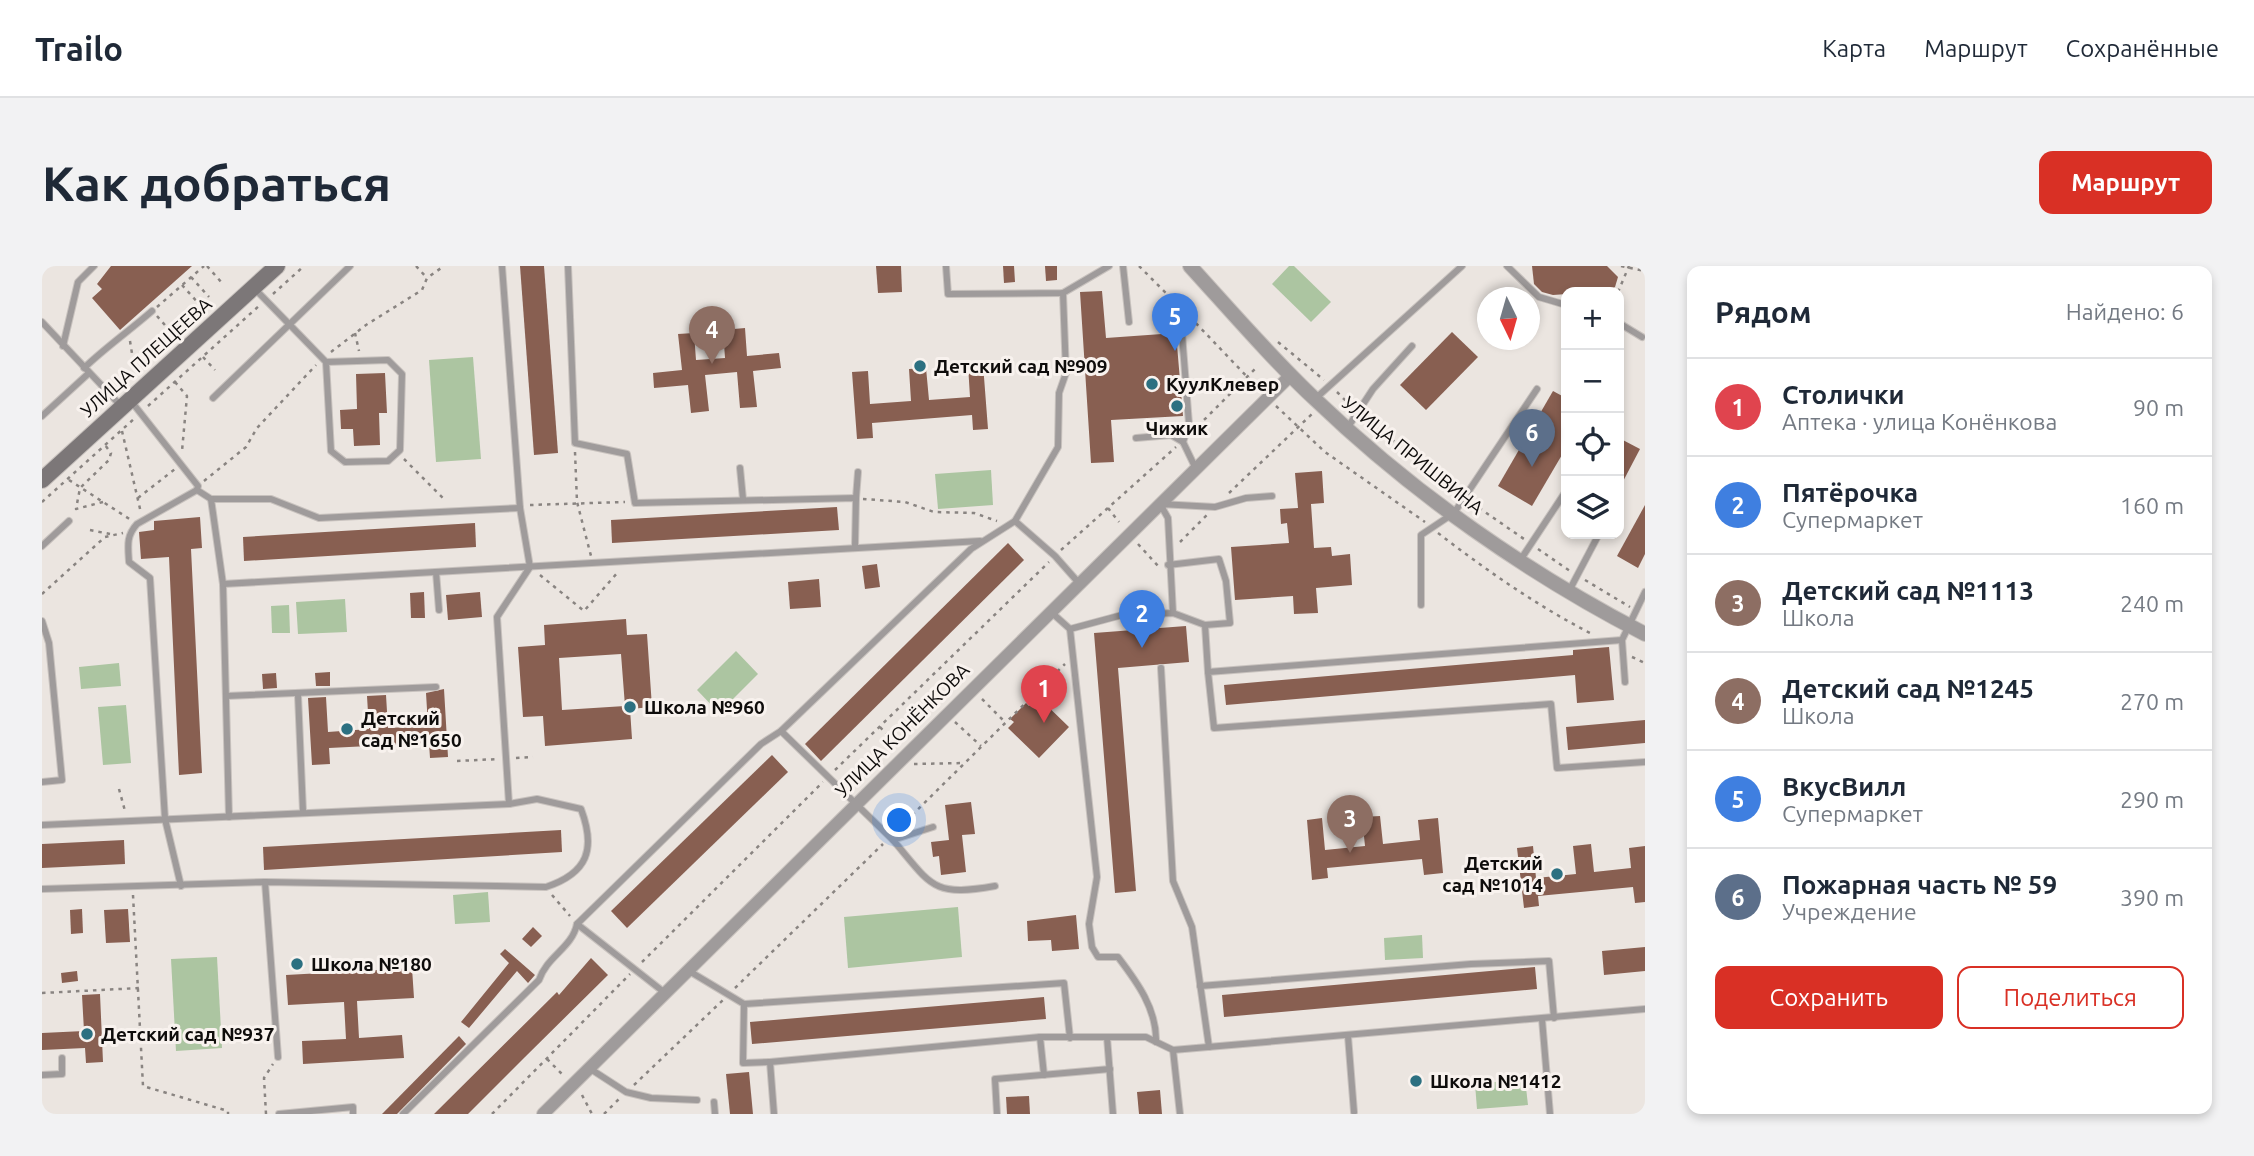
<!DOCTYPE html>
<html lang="ru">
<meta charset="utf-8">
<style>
:root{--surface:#fff;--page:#f2f2f3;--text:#1f2937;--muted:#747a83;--line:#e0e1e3;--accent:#d93025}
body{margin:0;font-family:Ubuntu,sans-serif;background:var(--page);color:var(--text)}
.controls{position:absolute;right:21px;top:21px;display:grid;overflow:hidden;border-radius:14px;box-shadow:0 4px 10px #0003}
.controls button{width:63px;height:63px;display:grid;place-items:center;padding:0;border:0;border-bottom:2px solid var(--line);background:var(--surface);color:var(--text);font:35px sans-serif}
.compass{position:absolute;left:1435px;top:21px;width:63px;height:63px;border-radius:50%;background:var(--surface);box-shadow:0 4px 10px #0003;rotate:175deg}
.you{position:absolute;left:858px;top:555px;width:24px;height:24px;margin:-18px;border:5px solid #fff;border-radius:50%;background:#1a73e8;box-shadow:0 0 0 10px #1a73e833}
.badge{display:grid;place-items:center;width:46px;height:46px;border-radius:50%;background:var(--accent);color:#fff;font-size:23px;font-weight:700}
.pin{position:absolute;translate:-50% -58px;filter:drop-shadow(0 2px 4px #0008)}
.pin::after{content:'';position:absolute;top:37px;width:24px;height:21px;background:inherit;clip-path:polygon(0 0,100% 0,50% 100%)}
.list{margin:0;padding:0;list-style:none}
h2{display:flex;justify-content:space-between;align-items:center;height:91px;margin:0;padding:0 28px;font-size:30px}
h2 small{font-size:23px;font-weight:400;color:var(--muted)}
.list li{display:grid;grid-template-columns:46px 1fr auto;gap:21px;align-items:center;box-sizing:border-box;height:98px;padding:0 28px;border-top:2px solid var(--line)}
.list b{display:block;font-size:26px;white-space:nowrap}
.list p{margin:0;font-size:23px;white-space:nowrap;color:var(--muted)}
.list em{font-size:23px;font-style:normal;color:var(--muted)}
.actions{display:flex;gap:14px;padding:21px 28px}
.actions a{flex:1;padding:16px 0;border:2px solid var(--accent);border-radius:14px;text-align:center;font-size:24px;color:var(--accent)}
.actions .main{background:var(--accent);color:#fff}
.icon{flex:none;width:38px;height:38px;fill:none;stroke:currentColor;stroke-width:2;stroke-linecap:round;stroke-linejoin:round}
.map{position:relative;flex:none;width:1603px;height:848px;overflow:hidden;border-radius:14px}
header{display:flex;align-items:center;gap:42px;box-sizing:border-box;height:98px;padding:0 35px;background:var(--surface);border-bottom:2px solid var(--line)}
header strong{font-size:33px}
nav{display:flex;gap:38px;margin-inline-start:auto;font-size:24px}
.intro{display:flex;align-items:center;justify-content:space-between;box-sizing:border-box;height:168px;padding:0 42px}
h1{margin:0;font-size:49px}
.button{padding:18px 32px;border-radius:14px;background:var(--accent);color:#fff;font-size:24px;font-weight:700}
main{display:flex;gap:42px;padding:0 42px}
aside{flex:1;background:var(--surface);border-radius:14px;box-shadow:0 4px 10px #0003}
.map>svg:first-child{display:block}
.green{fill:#acc5a1}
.building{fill:#885f51;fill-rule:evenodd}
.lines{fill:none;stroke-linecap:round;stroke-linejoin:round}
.service-casing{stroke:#c8c2be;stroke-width:8}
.minor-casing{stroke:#c8c2be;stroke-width:14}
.tertiary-casing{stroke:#c8c2be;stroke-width:16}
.secondary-casing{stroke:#c8c2be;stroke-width:18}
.path{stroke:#898481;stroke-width:2.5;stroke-dasharray:3.5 5;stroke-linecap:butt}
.service{stroke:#9f9b9b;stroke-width:6}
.minor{stroke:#9f9b9b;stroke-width:12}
.tertiary{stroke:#9f9b9b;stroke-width:14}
.secondary{stroke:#7c7778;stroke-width:16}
.poi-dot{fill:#2c7081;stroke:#f8f2ee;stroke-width:2.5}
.labels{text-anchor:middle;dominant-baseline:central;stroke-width:6;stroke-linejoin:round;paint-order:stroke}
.street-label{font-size:19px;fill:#0e0c0b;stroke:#f8f2ee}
.poi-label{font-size:19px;font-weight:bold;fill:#0e0c0b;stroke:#f8f2ee;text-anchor:start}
</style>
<header>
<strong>Trailo</strong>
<nav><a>Карта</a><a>Маршрут</a><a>Сохранённые</a></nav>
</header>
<div class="intro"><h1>Как добраться</h1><a class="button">Маршрут</a></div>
<main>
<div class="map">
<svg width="1603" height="848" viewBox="0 0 1603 848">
<rect width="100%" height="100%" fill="#ebe5e0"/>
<!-- green -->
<g class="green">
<path d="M1247,0H1252L1289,36L1269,56L1230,18Z"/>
<path d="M431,91L439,193L394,196L387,94Z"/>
<path d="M949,204L951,239L896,243L893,208Z"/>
<path d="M303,333L305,366L256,368L254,336Z"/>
<path d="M247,339L248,367H230L229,340Z"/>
<path d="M694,385L716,408L677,447L655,424Z"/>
<path d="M77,397L79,420L39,423L37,401Z"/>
<path d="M84,439L89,497L61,499L56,441Z"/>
<path d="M446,626L448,656L413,658L411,629Z"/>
<path d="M916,641L920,691L806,702L802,651Z"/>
<path d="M1380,669L1381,692L1343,694L1342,672Z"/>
<path d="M175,691L180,782L134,785L129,693Z"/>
<path d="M1483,813L1486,839L1435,843L1433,818Z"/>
</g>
<!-- building -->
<g class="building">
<path d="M69,0H150L78,64L50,32L60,23L55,18Z"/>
<path d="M478,0H502L516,187L492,189Z"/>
<path d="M834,0H859L860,26L836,27Z"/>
<path d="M961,0H972L973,16L962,17Z"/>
<path d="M1003,0H1015V14L1004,15Z"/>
<path d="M1490,0H1565L1576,11L1573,21L1567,25L1511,29L1500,26L1492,18Z"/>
<path d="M1060,25L1064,72L1134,67L1141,150L1069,154L1072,196L1049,197L1038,26Z"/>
<path d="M703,62L705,90L737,87L739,102L711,105L715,141L698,142L695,106L663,109L667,145L649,147L646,119L612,122L611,107L640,104L636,68L652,67L654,94L683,92L681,64Z"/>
<path d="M1410,66L1436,91L1384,144L1358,119Z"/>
<path d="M941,98L946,163L931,164L930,149L830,157L831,172L815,173L810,106L826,105L828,138L869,135L867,103L884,102L887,134L928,131L926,99Z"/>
<path d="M343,107L345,147H337L338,179L312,180L311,163H299L298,144L315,143L314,108Z"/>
<path d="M1511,125L1524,132V182L1490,240L1456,220Z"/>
<path d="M1577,172L1598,183L1577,223Z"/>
<path d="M1280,205L1282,237L1269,238L1272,282L1289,281L1290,290L1308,288L1310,319L1274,322L1276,347L1252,348L1251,330L1193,334L1189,281L1247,277L1245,257L1239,258L1238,243L1256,242L1253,207Z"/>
<path d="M1603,239V288L1596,302L1575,290Z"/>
<path d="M795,241L797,264L570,277L569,254Z"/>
<path d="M158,251L160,282L149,283L160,507L137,509L127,291L99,293L97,266L112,264V255Z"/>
<path d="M433,257L434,281L202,295L201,271Z"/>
<path d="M966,277L982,294L779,495L763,478Z"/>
<path d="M835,298L838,321L823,323L820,300Z"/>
<path d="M777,313L779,341L748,343L746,316Z"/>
<path d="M382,326L383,352H369L368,327Z"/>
<path d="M438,326L440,351L406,354L404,329Z"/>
<path d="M584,353L585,369L605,368L610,441L588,443L590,473L503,480L501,450L481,451L476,381L503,379L502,359ZM579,388L583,440L520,444L517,392Z"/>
<path d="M1144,360L1147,396L1076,402L1094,625L1073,627L1052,367Z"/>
<path d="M1567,381L1572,434L1535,437L1533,409L1184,439L1182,419L1531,389V384Z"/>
<path d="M288,406V420H274L273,407Z"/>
<path d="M234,407L235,422L221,423L220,408Z"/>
<path d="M402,423L406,491L388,492L387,477L287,482L288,498L270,499L266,432L284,431L286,466L327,463L325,430L344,429L346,462L386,460L384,427Z"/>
<path d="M996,431L1027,461L997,492L966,462L972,456L968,453L984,437L987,440Z"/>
<path d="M1603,454V477L1526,484L1524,461Z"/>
<path d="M730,489L746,506L585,662L569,645Z"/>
<path d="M929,536L933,568L920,569L924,606L899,609L897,590L891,591L889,576L907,574L903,539Z"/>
<path d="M1338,550L1341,578L1378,574L1376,554L1396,552L1401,607L1382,609L1380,593L1285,602L1286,612L1270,614L1265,554L1280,552L1283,584L1323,580L1320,551Z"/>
<path d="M519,564L520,586L222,604L221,581Z"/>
<path d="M82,574L83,598L0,602V578Z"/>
<path d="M1549,578L1552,606L1589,602L1587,582L1603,580V636L1593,637L1591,621L1496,630L1497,640L1482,642L1475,582L1491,580L1494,612L1534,608L1531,580Z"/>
<path d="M40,643L41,667L29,668L28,644Z"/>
<path d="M86,643L88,676L64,677L62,644Z"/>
<path d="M1034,649L1037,683L1010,685L1009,674L986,675L985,655Z"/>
<path d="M491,661L500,670L489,681L480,673Z"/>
<path d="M1603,681V705L1562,709L1560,685Z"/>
<path d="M463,683L493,709L486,717L475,705L427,762L419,756L467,697L458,688Z"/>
<path d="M549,692L566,709L483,791L426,848H392L515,726L517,729Z"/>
<path d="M1493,701L1495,723L1182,751L1180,729Z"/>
<path d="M370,702L372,732L315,735L317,772L360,769L362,792L261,798L260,775L304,773L302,736L246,739L244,709Z"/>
<path d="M35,705L36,715L20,717L19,707Z"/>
<path d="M58,728L61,796L44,797L43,782L0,784V767L42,765L40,729Z"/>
<path d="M1002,731L1004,753L710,778L708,756Z"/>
<path d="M417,770L424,778L355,848H340Z"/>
<path d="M707,806L711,848H688L684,808Z"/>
<path d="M1118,824L1120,848H1097L1095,826Z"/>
<path d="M987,830L988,848H965L964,831Z"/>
</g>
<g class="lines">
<!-- service casing -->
<g class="service-casing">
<g id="service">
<path d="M460,0L478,242L488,301L455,351L467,538"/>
<path d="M526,0L533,177L585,188L593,237L814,232L813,281"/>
<path d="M904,0L906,28L1021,27L1067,0"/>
<path d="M1081,0L1087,56"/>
<path d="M1465,0L1497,31L1524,39"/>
<path d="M212,22L284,96L289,185L303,196L346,195L358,184L360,108L346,94L284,96"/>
<path d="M1138,42L1147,158L1141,176L1154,203"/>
<path d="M0,56L80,141"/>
<path d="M1577,57L1600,71"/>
<path d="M21,80L36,16L52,0"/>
<path d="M42,102C64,81 87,65 110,45"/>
<path d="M171,132L308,0"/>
<path d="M1274,132L1420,0"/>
<path d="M89,135L156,220L155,224L169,233H229L277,252L478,242"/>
<path d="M0,150L47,107"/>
<path d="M1306,161L1331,123L1370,80"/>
<path d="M1094,172L1129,169L1141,176"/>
<path d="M698,202L701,233"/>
<path d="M814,232L816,206"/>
<path d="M169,233L181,318L187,551"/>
<path d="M973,255L1013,290L1036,316"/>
<path d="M0,280L27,255"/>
<path d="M1479,293L1524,225"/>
<path d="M1126,299L1177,293L1184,315L1188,357L1163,359"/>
<path d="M394,306L397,344"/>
<path d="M181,318L938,275"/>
<path d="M1527,325L1557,268"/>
<path d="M1603,326L1580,374L1166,406L1172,462L1509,438L1515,502L1603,496"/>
<path d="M1379,339V269L1412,247L1495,123"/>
<path d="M1009,346L1028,363L1080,349L1131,347L1163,359L1166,406"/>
<path d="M1131,347L1126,252L1118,238L1173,241L1204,232L1230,230"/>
<path d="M0,355L7,377L20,514L0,516"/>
<path d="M1028,363L1055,611L1047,658L1050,681L1056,691H1076C1095,716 1115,743 1114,776"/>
<path d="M1580,374L1583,416"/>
<path d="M1119,402L1131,615L1150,661L1167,781"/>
<path d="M256,429L261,545"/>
<path d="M184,430L394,421"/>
<path d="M739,465L851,574L891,561"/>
<path d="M0,559L467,538L495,533L539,543C554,583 546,607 504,621L223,616L0,623"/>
<path d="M851,574C890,620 890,631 953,620"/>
<path d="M223,616L236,791"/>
<path d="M139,620L123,553L108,312L87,296C86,280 84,270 95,258L155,224"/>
<path d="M535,658L623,727"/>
<path d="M647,705L702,738L1022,717L1028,772"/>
<path d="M1158,720L1429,698L1507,695L1512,752"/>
<path d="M702,738L701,797L728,796"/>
<path d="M1500,753L1508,848"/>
<path d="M1306,770L1312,846"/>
<path d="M998,771L1002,809"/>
<path d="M1065,771L1071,848"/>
<path d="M1131,784L1138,848"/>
<path d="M547,802L584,826L609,832L655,834"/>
<path d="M0,809L20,808V792"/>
<path d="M672,836L673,848"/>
<path d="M237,848L311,841V848"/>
<path d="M361,848L497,714C505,690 530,682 535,658L719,478L739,465L929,283L973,255L1016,181L1017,127L1024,107L1021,27"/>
<path d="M732,848L728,796L998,771H1104L1131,784L1603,743"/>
<path d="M955,848L953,813L1068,803"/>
</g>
</g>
<!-- minor casing -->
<g class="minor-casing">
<path id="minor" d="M501,848L1249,109"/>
</g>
<!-- tertiary casing -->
<g class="tertiary-casing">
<path id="tertiary" d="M1148,0C1189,45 1230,93 1275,135C1371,227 1485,307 1603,368"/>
</g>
<!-- secondary casing -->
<g class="secondary-casing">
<path id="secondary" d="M0,214L235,0"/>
</g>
<!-- path -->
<g class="path">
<path d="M165,0L181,18"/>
<path d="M374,0L385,12"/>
<path d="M1097,0L1133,36"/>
<path d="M1579,0L1603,5"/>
<path d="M149,11L167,31"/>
<path d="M140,19L158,39"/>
<path d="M1576,26L1587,0"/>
<path d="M231,28L262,0"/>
<path d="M115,41L162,0"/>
<path d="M115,50L129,66"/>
<path d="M1148,51L1213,119"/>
<path d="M313,67L317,85"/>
<path d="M88,75L92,100"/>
<path d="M1236,76L1282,114"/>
<path d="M289,86L324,59L380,24L385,12L402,0"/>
<path d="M161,91L173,104"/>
<path d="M133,116L145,130L140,185"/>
<path d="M1295,126L1310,141"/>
<path d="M106,140L218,39"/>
<path d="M1234,140L1283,186L1383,256"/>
<path d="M1323,152L1416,227"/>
<path d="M1156,160L1216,100"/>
<path d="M80,165L99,247"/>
<path d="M533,186L535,236L549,290"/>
<path d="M362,193L404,235"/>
<path d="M27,214L89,254"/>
<path d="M162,215L204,181L215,162L274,99"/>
<path d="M1187,227L1271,147"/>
<path d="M96,232L133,203"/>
<path d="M821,233L863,236L892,246L932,247L955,255"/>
<path d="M0,236L93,152"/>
<path d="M61,236L34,243L38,222L67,194L69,187L63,179"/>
<path d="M1430,237L1482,273"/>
<path d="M488,239L583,236"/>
<path d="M1066,242L1077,256"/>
<path d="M48,264L68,268"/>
<path d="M1396,267C1444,304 1494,339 1548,367"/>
<path d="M1138,276L1165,249"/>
<path d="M1096,278L1117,301"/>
<path d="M1496,283L1528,305"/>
<path d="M1019,284L1134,181"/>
<path d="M498,309L542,345L576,306"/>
<path d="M1543,314L1588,341"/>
<path d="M0,328L63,271L81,267"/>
<path d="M1590,391L1603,397"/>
<path d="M940,433L962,455"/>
<path d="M913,456L939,480"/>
<path d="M838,461L855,479"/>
<path d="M474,492L491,491"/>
<path d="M415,495L457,493"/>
<path d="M872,498L921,497"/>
<path d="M793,504L1007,296"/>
<path d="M77,523L83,545"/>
<path d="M858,561L1023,398"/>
<path d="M91,629L101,820L186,845V848"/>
<path d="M510,629L528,650"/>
<path d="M600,696L781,516"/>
<path d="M693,722L841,578"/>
<path d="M0,727L97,722"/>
<path d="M505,793L520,808"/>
<path d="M592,819L681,734"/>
<path d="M540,829L550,848"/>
<path d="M224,848L222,812L231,798"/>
<path d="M450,848L588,708"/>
<path d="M562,848L577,833"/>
</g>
<!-- service -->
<use href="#service" class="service"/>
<!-- minor -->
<use href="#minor" class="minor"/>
<!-- tertiary -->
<use href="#tertiary" class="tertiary"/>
<!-- secondary -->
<use href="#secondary" class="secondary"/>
</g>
<!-- markers -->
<g class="poi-dot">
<circle cx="878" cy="100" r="7"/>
<circle cx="1110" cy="118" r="7"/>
<circle cx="1135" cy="140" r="7"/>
<circle cx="588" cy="441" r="7"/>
<circle cx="305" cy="463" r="7"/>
<circle cx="1515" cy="608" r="7"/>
<circle cx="255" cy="698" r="7"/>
<circle cx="45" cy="768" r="7"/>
<circle cx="1374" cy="815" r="7"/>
</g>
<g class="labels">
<!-- street labels -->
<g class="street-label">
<text transform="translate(104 91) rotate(-42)">УЛИЦА ПЛЕЩЕЕВА</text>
<text transform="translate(1371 189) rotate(39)">УЛИЦА ПРИШВИНА</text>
<text transform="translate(860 464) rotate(-45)">УЛИЦА КОНЁНКОВА</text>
</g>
<!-- poi labels -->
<g class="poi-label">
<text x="892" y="100">Детский сад №909</text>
<text x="1124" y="118">КуулКлевер</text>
<text x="1135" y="162" text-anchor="middle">Чижик</text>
<text x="602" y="441">Школа №960</text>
<text x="319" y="452">Детский<tspan x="319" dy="22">сад №1650</tspan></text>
<text x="1501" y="597" text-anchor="end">Детский<tspan x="1501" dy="22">сад №1014</tspan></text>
<text x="269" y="698">Школа №180</text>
<text x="59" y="768">Детский сад №937</text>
<text x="1388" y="815">Школа №1412</text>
</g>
</g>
</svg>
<div class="controls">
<button>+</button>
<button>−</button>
<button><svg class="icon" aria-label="locate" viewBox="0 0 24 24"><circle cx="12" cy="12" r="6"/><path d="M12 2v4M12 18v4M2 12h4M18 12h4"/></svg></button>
<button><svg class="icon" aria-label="layers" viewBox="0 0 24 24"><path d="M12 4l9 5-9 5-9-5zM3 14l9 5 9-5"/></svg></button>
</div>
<svg class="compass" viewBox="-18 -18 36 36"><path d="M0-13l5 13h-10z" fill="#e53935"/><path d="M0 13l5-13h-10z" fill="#747a83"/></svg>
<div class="you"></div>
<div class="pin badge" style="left:1002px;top:457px;background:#e0444e">1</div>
<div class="pin badge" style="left:1100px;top:382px;background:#3f7fe0">2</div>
<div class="pin badge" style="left:1308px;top:587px;background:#8d6e63">3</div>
<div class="pin badge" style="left:670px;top:98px;background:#8d6e63">4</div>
<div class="pin badge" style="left:1133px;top:85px;background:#3f7fe0">5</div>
<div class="pin badge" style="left:1490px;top:201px;background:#5c6f8a">6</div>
</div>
<aside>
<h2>Рядом<small>Найдено: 6</small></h2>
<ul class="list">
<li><span class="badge" style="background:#e0444e">1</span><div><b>Столички</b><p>Аптека · улица Конёнкова</p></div><em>90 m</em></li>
<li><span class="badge" style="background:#3f7fe0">2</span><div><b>Пятёрочка</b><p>Супермаркет</p></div><em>160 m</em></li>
<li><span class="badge" style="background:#8d6e63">3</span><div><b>Детский сад №1113</b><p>Школа</p></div><em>240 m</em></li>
<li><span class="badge" style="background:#8d6e63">4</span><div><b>Детский сад №1245</b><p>Школа</p></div><em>270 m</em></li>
<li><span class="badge" style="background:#3f7fe0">5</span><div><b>ВкусВилл</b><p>Супермаркет</p></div><em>290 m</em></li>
<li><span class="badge" style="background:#5c6f8a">6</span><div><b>Пожарная часть № 59</b><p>Учреждение</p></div><em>390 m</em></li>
</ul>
<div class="actions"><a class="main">Сохранить</a><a>Поделиться</a></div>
</aside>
</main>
